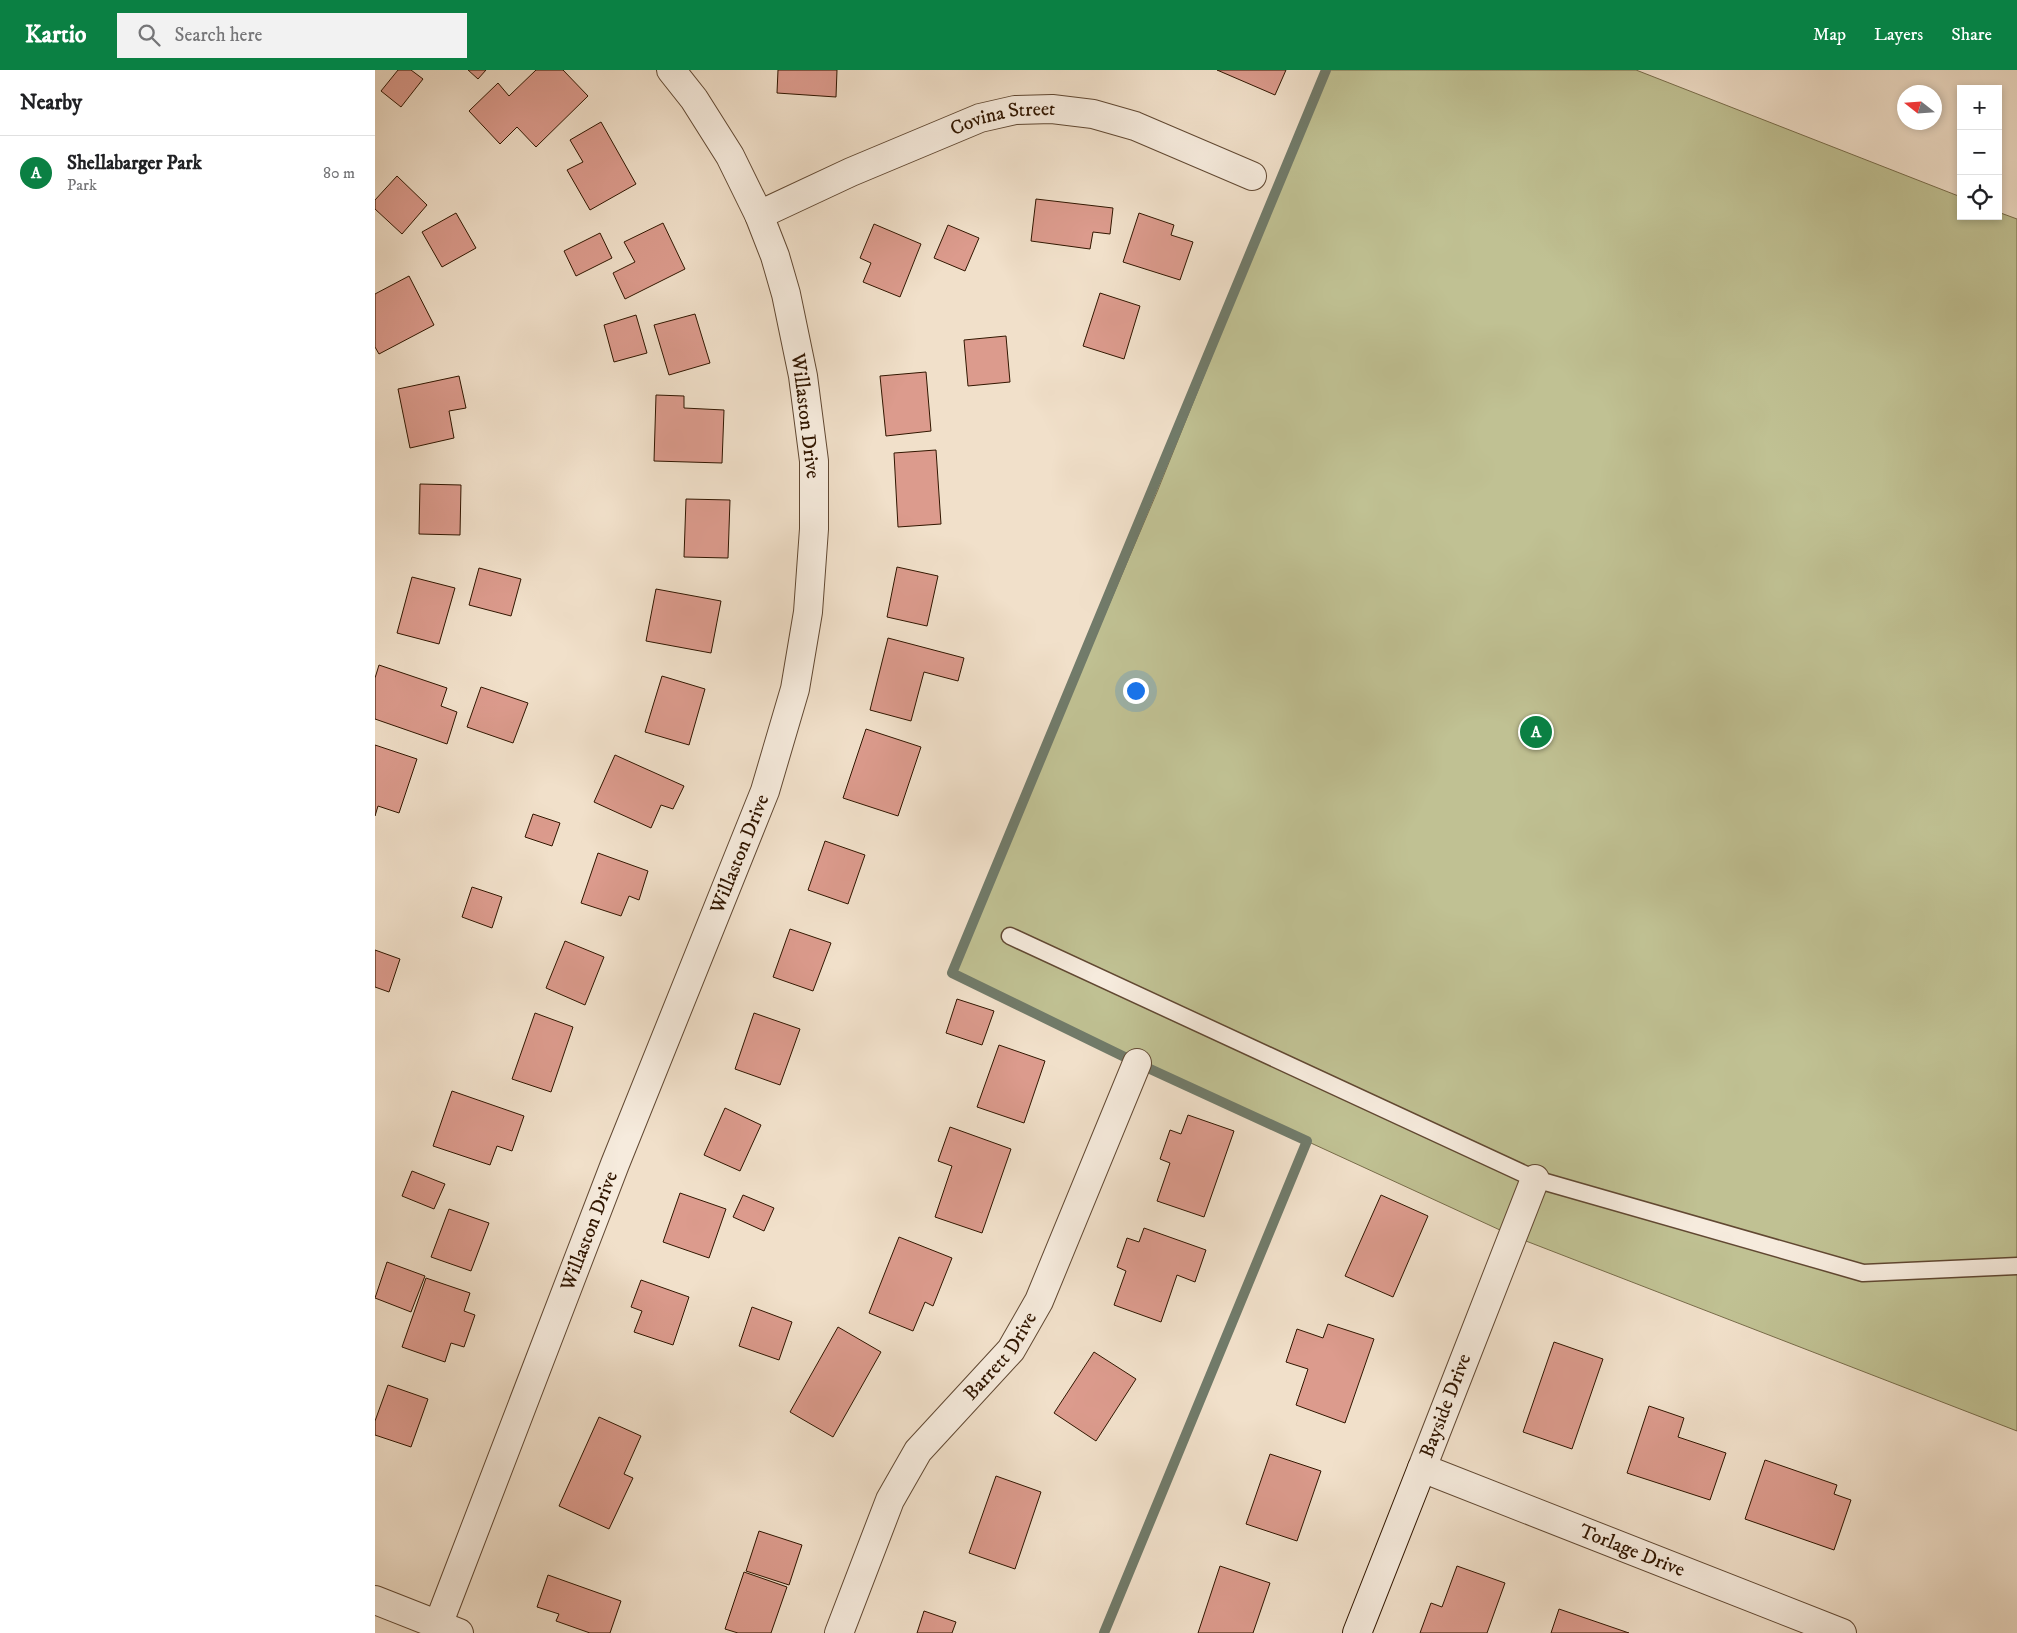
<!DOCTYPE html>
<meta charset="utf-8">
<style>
:root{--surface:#fff;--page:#f2f2f2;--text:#202124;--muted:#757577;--line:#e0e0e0;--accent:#0b8043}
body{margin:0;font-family:"IM FELL DW Pica",serif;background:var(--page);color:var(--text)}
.controls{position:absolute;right:15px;top:15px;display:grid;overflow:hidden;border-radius:0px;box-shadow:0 2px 8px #0003}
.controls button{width:45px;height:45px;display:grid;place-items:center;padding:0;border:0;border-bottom:1px solid var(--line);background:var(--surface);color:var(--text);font:25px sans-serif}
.compass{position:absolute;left:1522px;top:15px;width:45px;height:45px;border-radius:50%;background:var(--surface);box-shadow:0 2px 8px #0003;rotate:287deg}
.you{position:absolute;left:760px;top:620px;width:18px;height:18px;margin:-12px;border:4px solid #fff;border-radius:50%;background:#1a73e8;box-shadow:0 0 0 8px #1a73e833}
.badge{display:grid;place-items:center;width:32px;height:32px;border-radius:50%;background:var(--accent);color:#fff;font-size:16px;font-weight:700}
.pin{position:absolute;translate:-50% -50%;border:2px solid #fff;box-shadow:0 1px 5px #0006}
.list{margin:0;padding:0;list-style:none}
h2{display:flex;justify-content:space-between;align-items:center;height:65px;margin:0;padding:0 20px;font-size:21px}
h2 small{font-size:16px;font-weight:400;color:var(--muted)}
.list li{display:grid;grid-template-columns:32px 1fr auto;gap:15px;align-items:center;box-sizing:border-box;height:75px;padding:0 20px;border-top:1px solid var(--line)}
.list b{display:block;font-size:19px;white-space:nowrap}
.list p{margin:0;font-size:16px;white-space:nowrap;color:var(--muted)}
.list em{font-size:16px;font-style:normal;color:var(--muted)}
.icon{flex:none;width:28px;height:28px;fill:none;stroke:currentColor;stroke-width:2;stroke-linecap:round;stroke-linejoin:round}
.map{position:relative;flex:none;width:1642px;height:1563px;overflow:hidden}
header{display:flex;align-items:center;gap:30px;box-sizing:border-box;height:70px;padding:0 25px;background:var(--accent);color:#fff}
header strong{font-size:24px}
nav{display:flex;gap:28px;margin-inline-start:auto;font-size:18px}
.search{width:350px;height:45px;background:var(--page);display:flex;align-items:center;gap:12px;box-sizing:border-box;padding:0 18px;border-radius:0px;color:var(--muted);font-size:19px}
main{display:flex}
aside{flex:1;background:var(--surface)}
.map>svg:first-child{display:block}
.green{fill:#c0c193;stroke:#786c4a}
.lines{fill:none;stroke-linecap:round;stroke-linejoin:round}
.stream{stroke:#717b6a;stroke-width:10}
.building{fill:#dc9b8d;stroke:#311600}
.lane-casing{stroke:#614832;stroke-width:19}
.street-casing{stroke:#614832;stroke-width:30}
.secondary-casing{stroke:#311600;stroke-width:30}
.lane{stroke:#f6ebdd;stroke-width:16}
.street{stroke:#f6ebdd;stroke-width:28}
.secondary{stroke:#f6ebdd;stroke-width:28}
.labels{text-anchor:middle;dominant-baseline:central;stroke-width:4.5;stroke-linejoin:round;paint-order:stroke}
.street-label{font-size:20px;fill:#311600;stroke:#f6ebdd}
</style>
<header>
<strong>Kartio</strong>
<div class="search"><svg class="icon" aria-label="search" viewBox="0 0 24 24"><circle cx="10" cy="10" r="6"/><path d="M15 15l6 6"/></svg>Search here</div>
<nav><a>Map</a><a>Layers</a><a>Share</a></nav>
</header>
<main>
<aside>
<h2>Nearby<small></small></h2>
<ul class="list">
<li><span class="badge">A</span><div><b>Shellabarger Park</b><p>Park</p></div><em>80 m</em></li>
</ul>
</aside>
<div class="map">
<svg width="1642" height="1563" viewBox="0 0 1642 1563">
<rect width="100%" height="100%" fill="#f1e0ca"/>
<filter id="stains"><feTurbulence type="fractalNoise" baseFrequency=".004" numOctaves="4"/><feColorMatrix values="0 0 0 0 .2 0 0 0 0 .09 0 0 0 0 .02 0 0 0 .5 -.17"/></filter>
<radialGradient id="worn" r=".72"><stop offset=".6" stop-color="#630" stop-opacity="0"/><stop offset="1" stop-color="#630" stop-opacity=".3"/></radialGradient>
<!-- green -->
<path class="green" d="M952,0H1261L1586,127V146H1623V142L1642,149V1361L1138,1166L762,993L577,903L782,422Z"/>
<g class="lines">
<!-- stream -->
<path class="stream" d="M729,1563L932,1071L762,993L577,903L951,0"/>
</g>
<!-- building -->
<g class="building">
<path d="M23,0H36L48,9L26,37L6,21Z"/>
<path d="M93,0H111L103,9Z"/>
<path d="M161,0H188L213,26L161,77L142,57L125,74L94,41L123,13L134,26Z"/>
<path d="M403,0H462L461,27L402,23Z"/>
<path d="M842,0H911L900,25Z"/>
<path d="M226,52L261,114L215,140L192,100L208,92L195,70Z"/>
<path d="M22,106L52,135L27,164L0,139V130Z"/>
<path d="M661,129L738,138L735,164L718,162L715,179L656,171Z"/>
<path d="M81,143L101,178L67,197L47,162Z"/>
<path d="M764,143L799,155L796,165L818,172L805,210L748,192Z"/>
<path d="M288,153L310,199L250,229L238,203L260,192L249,172Z"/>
<path d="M499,154L546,174L525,227L488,212L496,193L485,188Z"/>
<path d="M573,155L604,168L590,201L559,188Z"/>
<path d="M225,163L237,188L201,206L189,181Z"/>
<path d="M34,206L59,255L4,284L0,277V224Z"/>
<path d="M725,223L765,236L749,289L708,276Z"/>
<path d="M320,244L335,293L294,305L279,255Z"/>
<path d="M261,245L272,283L239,292L229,255Z"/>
<path d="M631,266L635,312L593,316L589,270Z"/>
<path d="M551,302L556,361L511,366L505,306Z"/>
<path d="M84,306L91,338L74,341L79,368L35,378L23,319Z"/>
<path d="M281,325L309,326V338L349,340L347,393L279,391Z"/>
<path d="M561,380L566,454L523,457L519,383Z"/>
<path d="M45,414L86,415L85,465L44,464Z"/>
<path d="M311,429L355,430L353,488L309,487Z"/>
<path d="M522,497L563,506L552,556L512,547Z"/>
<path d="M104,498L146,509L136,546L94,535Z"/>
<path d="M37,507L80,518L64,574L22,563Z"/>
<path d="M281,519L346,531L336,583L271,571Z"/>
<path d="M513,568L589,588L583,611L549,602L536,651L495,640Z"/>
<path d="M4,595L72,618L66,636L82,642L72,674L0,649V608Z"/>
<path d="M287,606L330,619L314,675L270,662Z"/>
<path d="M106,617L153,633L138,673L92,657Z"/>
<path d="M491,659L546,677L523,746L468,728Z"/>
<path d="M0,675L42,689L24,743L3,736L0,746Z"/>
<path d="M240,685L309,716L298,739L286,735L276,758L219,732Z"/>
<path d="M158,744L185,753L177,776L150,767Z"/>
<path d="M450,771L490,785L473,834L433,820Z"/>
<path d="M223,783L273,801L264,830L254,826L246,846L206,833Z"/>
<path d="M97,817L127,827L117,858L87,847Z"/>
<path d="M415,859L456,873L438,921L398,907Z"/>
<path d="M190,871L229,887L210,935L171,918Z"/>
<path d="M0,880L25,889L14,922L0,917Z"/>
<path d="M582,929L619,941L607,975L571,963Z"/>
<path d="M160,943L198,957L176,1022L137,1009Z"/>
<path d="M379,943L425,959L405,1015L360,999Z"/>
<path d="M624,975L670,991L649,1053L602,1037Z"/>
<path d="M77,1021L149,1046L137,1081L122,1076L115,1095L58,1076Z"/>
<path d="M350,1038L386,1055L365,1101L329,1085Z"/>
<path d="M813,1045L859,1061L829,1147L782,1131L795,1093L785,1089L795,1060L806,1064Z"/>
<path d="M575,1057L636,1079L607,1163L560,1147L577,1096L563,1091Z"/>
<path d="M37,1101L70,1114L59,1139L27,1126Z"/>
<path d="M305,1123L351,1139L334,1188L288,1172Z"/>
<path d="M368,1125L399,1138L389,1161L358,1147Z"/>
<path d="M1006,1125L1053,1146L1018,1227L970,1206Z"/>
<path d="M74,1139L114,1153L96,1201L56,1187Z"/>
<path d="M769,1158L831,1180L820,1212L802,1205L786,1252L739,1235L751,1201L742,1197L752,1168L764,1172Z"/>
<path d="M524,1167L577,1188L558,1236L550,1232L538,1261L494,1243Z"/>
<path d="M12,1192L50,1206L36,1242L0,1228Z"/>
<path d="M51,1208L95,1223L89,1241L100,1245L89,1277L76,1273L70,1292L27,1277Z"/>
<path d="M266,1210L314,1227L298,1275L259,1262L267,1241L256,1237Z"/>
<path d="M377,1237L417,1252L404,1290L364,1276Z"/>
<path d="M953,1254L999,1269L970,1353L921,1335L933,1299L911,1292L922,1259L948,1268Z"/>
<path d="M463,1257L506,1282L458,1367L415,1342Z"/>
<path d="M1179,1272L1228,1289L1197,1379L1148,1362Z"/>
<path d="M719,1282L761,1309L721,1371L679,1343Z"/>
<path d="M13,1315L53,1329L36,1377L0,1365V1351Z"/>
<path d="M1274,1336L1309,1348L1303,1367L1351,1383L1335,1430L1252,1403Z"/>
<path d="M224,1347L266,1366L249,1404L258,1408L234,1459L184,1436Z"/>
<path d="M895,1384L946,1401L922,1471L871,1454Z"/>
<path d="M1390,1390L1462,1415L1459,1424L1476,1430L1459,1480L1370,1449Z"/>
<path d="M621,1406L666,1422L640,1499L594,1483Z"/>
<path d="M384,1461L427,1475L414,1515L371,1501Z"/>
<path d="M845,1496L895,1513L878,1563H823Z"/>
<path d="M1082,1496L1130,1513L1112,1563H1045L1056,1533L1067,1537Z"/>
<path d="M369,1502L412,1517L396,1563H363L350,1559Z"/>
<path d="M173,1505L246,1531L235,1563H215L181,1551L184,1544L162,1537Z"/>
<path d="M1184,1539L1254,1563H1176Z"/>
<path d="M549,1541L581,1552L577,1563H542Z"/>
</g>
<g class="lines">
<!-- lane casing -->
<g class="lane-casing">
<path id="lane" d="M635,866L1160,1109L1488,1203L1642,1196"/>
</g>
<!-- street casing -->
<g class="street-casing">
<g id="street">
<path id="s1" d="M384,145L476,102L605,48L640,40L677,39L718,44L760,56L877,106"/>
<path id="s2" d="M1160,1109L1047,1398L1467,1563"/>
<path d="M0,1530L84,1563"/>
<path id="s3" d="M63,1555L240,1094L390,721L420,619L433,542L439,459V391L428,306L411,224L400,186L384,145L355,86L319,29L296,0"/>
<path id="s4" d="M464,1563L515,1430L543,1381L636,1280L664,1231L762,993"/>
</g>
</g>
<!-- secondary casing -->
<g class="secondary-casing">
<path id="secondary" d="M982,1563L1047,1398"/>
</g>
<!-- lane -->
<use href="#lane" class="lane"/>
<!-- street -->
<use href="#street" class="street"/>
<!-- secondary -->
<use href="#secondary" class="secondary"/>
</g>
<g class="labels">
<!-- street labels -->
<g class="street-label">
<text stroke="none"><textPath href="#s1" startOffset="264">Covina Street</textPath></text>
<text transform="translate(430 346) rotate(83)">Willaston Drive</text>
<text stroke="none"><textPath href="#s3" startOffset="828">Willaston Drive</textPath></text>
<text stroke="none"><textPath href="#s3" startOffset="422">Willaston Drive</textPath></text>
<text stroke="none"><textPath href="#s4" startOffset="325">Barrett Drive</textPath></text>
<text transform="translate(1071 1336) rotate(-69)">Bayside Drive</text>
<text stroke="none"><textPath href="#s2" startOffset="536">Torlage Drive</textPath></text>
</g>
</g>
<rect width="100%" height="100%" filter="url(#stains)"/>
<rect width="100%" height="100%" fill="url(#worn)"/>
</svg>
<div class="controls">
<button>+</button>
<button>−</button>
<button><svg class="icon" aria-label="locate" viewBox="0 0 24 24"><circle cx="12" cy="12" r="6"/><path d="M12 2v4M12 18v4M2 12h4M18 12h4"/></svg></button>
</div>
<svg class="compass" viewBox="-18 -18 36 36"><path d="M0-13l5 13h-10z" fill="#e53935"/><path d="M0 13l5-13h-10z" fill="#757577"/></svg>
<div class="you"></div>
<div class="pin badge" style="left:1161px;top:662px">A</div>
</div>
</main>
